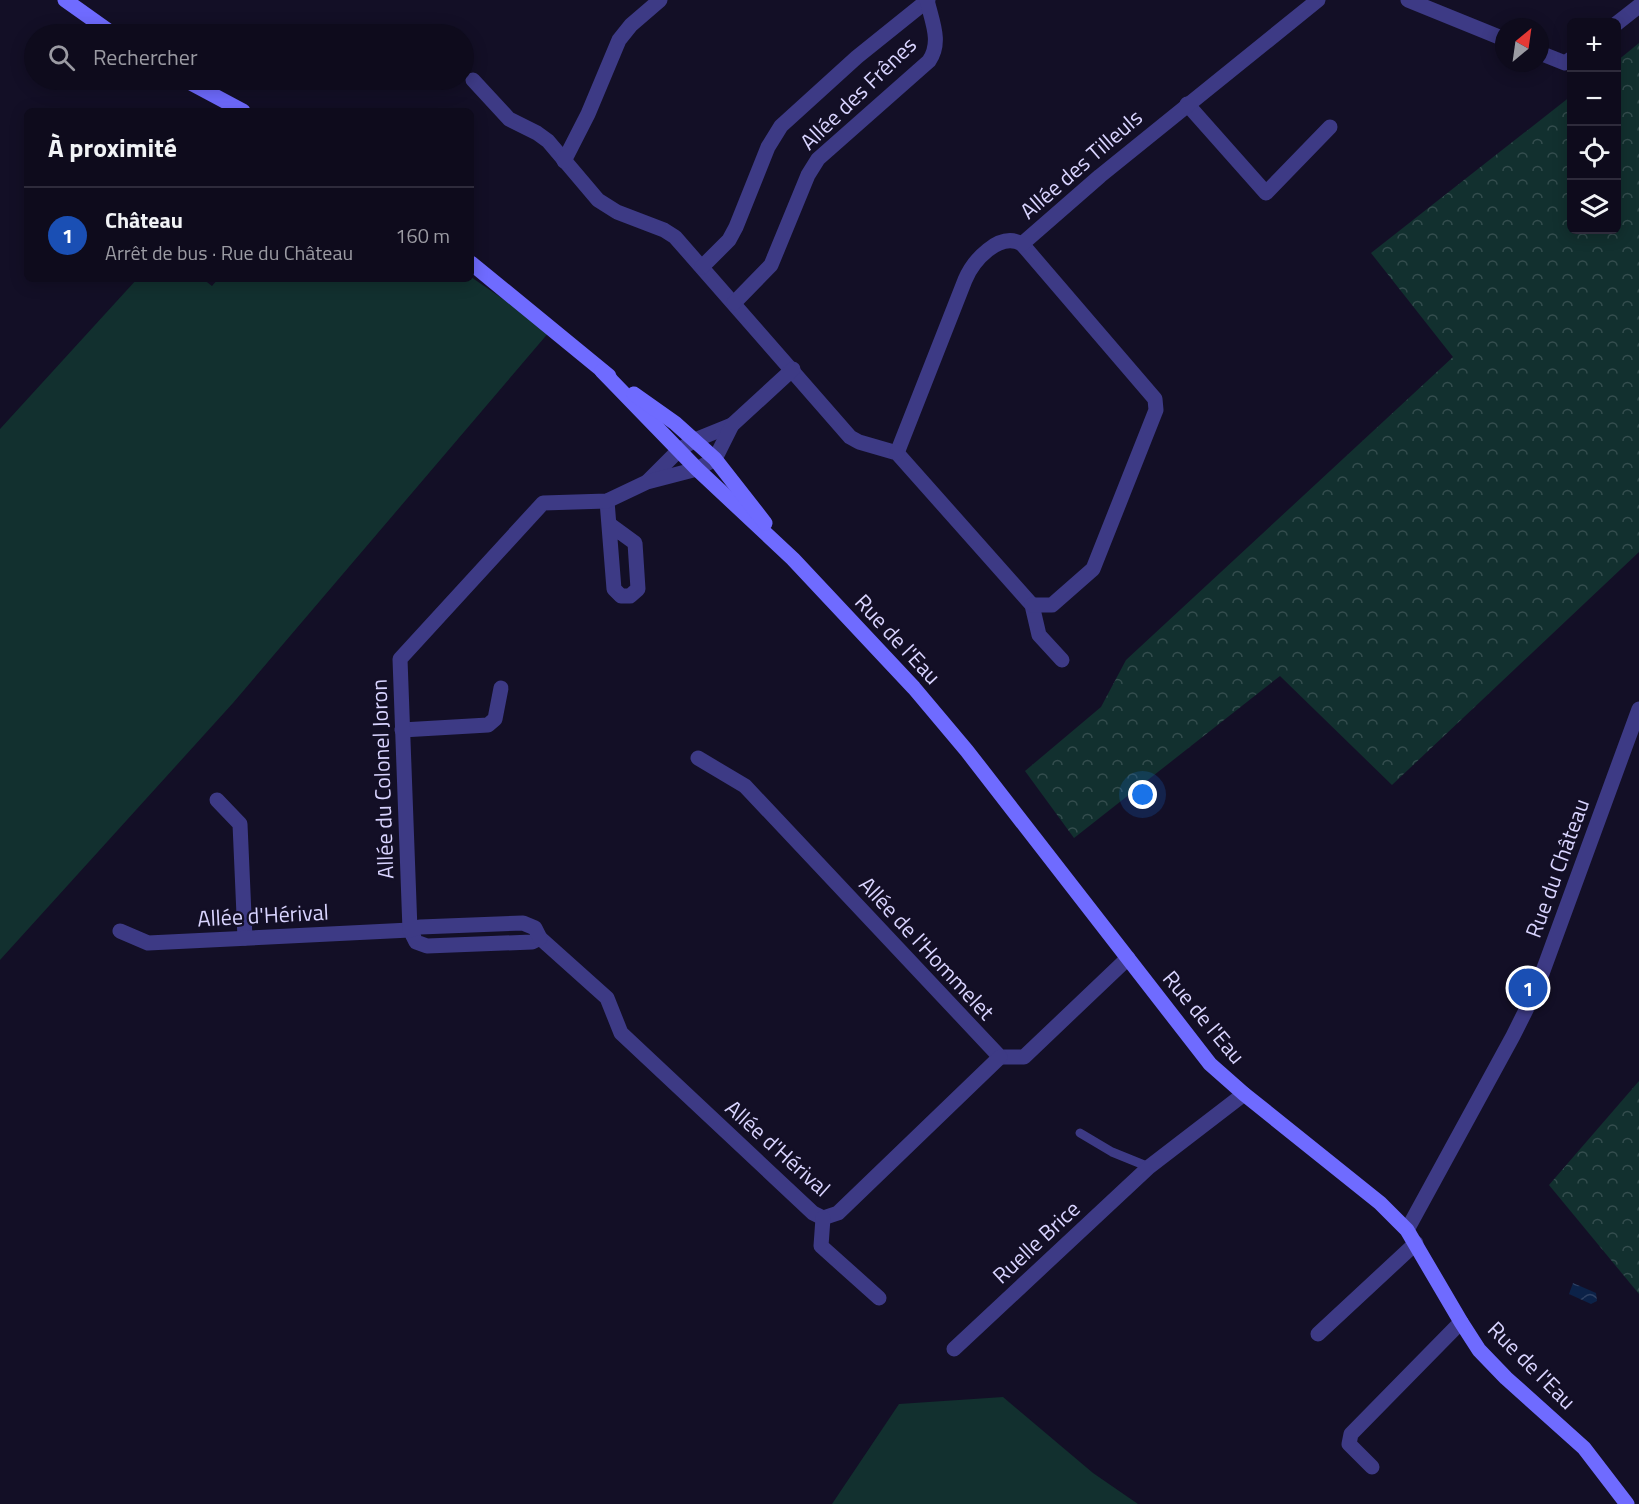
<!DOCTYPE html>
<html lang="fr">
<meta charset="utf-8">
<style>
:root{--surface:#0e0b1c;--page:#1c1929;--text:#f1f3f6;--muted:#9b9ba3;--line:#2e2b3b;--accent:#7c3aed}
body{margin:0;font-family:"Titillium Web",sans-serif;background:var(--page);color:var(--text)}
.controls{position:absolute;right:18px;top:18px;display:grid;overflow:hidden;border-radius:9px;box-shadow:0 3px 15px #0003}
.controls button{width:54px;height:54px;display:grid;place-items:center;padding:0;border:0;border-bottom:2px solid var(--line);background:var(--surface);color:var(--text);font:30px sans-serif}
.compass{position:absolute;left:1495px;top:18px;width:54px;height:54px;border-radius:50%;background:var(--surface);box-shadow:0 3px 15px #0003;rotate:29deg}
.you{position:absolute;left:1143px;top:795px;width:21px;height:21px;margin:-15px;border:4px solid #fff;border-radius:50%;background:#1a73e8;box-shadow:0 0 0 9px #1a73e833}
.badge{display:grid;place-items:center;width:39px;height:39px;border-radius:50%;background:var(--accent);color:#fff;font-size:20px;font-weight:700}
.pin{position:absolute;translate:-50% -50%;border:3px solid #fff;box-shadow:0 2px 6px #0006}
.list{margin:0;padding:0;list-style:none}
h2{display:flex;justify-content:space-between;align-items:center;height:78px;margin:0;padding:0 24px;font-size:26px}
h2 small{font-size:20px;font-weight:400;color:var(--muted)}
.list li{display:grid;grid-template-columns:39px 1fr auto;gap:18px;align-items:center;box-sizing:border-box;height:96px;padding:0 24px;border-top:2px solid var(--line)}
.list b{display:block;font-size:22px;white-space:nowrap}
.list p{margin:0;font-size:20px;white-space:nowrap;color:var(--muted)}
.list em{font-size:20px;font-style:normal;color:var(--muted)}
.icon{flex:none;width:33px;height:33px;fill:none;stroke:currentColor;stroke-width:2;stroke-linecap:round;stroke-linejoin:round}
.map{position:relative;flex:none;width:1639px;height:1504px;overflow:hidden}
.search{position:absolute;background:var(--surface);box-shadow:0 3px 15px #0003;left:24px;top:24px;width:450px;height:66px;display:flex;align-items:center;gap:15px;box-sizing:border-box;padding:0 21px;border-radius:33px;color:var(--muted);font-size:22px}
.panel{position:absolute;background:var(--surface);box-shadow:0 3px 15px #0003;left:24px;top:108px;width:450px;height:174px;border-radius:9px}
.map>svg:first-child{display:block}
.grass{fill:#12302f}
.forest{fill:url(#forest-crowns)}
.water{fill:url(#water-waves)}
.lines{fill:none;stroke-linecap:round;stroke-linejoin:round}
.lane{stroke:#3d3a85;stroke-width:9}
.street{stroke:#3d3a85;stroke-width:15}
.secondary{stroke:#6f6bff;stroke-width:15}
.labels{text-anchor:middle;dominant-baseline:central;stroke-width:4.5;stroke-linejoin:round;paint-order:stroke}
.street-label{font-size:22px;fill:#d9d4ff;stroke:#130f26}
</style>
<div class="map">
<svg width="1639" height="1504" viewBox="0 0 1639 1504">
<defs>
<pattern id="forest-crowns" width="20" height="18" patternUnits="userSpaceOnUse" patternTransform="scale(1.5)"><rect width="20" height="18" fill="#12302f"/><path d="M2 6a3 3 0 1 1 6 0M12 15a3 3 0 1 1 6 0" fill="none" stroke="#344d4e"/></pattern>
<pattern id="water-waves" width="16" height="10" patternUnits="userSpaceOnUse" patternTransform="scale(1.5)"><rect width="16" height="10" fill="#0c2248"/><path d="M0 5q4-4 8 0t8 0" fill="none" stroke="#2f4163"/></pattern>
</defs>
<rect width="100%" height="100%" fill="#130f26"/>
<!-- grass -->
<g class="grass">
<path d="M471,277L550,331L233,703L0,960V429L137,279H203L212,286L218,279H471Z"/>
<path d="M1003,1397L1093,1473L1138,1504H832L899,1404Z"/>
</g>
<!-- forest -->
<g class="forest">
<path d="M1639,43V552L1392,785L1280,676L1074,838L1025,771L1101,707L1126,660L1453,357L1371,253L1571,96L1572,230H1616L1617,61Z"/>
<path d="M1639,1081V1294L1549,1185Z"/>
</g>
<!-- water -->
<path class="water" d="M1573,1283L1596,1293L1597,1301L1591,1304L1569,1294Z"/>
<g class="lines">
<!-- lane -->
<path class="lane" d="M1080,1133L1112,1152L1149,1167"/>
<!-- street -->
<g class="street">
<path d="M1408,0L1504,39"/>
<path d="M1616,24L1639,6"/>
<path d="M1540,53L1565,63L1572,58"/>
<path d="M473,80L509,119L537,133L548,141L598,200L617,212L664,230L675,237L850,437L859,442L897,453L1032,605L1039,635L1062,660"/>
<path d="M1187,104L1266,193L1330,127"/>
<path d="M564,161L588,114L619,40L631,25L660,0"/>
<path d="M1022,244L1155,399L1156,410L1093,569L1052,605H1032"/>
<path d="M702,267L729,240L736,227L768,147L781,126L857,57L928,0"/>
<path d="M734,303L771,265L808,175L818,159L929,61C942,42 932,22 927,0"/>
<path d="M897,453L965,280C973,261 999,231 1022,244L1100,176L1318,0"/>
<path d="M648,481L679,450L695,440L732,425"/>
<path d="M607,501L614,589L621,596H630L638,589L635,543L609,524"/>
<path d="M402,730L488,725L495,719L501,688"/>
<path d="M698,758L745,786L1000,1057H1024L1128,958"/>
<path d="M217,800L240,824L245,938"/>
<path d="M120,931L148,943L410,930L416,942L427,946L532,942L540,938L607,998L621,1033L813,1213L823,1218L838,1213L1000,1057"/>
<path d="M540,938L535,928L523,923L420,927L410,930L400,659L543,503L607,501L647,482L697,469L715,459L732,425L793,369"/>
<path d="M823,1218L821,1246L879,1298"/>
<path d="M1407,1230L1513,1036L1536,990L1639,709"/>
<path d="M1318,1334L1416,1243"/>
<path d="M954,1349L1149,1167L1244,1094"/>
<path d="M1372,1467L1349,1444L1351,1434L1461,1322"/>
</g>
<!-- secondary -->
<g class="secondary">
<path d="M65,0L113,34"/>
<path d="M185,80L243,111"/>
<path d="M471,263L609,376"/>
<path d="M602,371L697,469L793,559L914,688L967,751L1210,1064L1244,1094L1380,1203L1407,1230L1461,1322L1479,1350L1506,1378L1584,1448L1627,1504"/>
<path d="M634,394L675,423L715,459L765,523"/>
</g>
</g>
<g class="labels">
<!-- street labels -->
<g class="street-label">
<text transform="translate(858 93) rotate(-44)">Allée des Frênes</text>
<text transform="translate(1081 164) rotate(-41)">Allée des Tilleuls</text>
<text transform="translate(898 639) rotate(47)">Rue de l'Eau</text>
<text transform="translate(382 779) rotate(-92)">Allée du Colonel Joron</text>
<text transform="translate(1557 868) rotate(-70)">Rue du Château</text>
<text transform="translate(263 915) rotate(-3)">Allée d'Hérival</text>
<text transform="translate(927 948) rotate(47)">Allée de l'Hommelet</text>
<text transform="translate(1204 1017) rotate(50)">Rue de l'Eau</text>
<text transform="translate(778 1148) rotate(42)">Allée d'Hérival</text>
<text transform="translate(1036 1242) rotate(-43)">Ruelle Brice</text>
<text transform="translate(1532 1365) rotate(45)">Rue de l'Eau</text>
</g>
</g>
</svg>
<div class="controls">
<button>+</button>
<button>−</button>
<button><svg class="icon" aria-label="locate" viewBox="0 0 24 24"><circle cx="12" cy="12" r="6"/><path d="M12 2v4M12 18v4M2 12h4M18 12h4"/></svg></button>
<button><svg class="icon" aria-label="layers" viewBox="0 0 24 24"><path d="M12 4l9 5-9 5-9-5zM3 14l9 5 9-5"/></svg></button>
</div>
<svg class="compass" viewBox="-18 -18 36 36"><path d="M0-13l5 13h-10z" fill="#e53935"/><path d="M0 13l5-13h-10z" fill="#9b9ba3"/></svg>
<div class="you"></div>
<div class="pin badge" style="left:1528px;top:988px;background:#1a4fb4">1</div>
<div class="search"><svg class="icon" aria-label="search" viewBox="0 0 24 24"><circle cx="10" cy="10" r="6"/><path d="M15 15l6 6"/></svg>Rechercher</div>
<section class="panel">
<h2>À proximité<small></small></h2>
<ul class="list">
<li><span class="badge" style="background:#1a4fb4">1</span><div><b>Château</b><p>Arrêt de bus · Rue du Château</p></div><em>160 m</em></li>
</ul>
</section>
</div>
